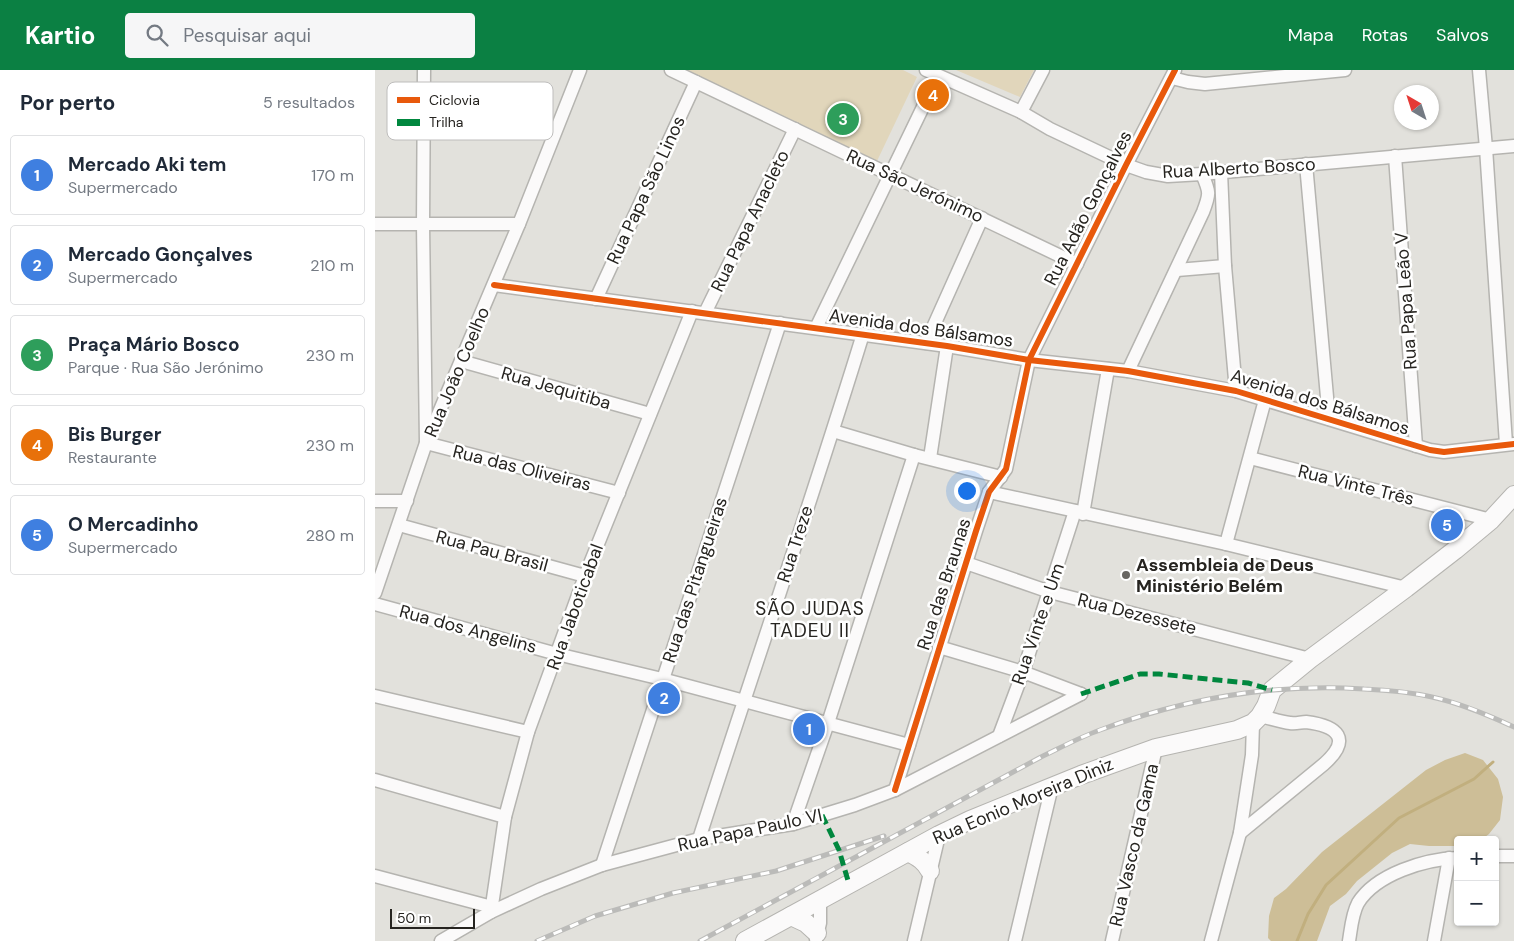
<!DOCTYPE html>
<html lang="pt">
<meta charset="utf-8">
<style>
:root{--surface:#fff;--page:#f6f6f7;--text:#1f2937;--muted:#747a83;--line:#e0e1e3;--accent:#0b8043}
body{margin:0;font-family:"DM Sans",sans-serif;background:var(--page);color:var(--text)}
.controls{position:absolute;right:15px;bottom:15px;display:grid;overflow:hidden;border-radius:5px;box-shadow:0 1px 4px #0004}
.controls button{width:45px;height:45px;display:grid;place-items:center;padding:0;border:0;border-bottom:1px solid var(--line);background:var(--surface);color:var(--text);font:25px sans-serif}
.compass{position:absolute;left:1019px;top:15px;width:45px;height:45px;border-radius:50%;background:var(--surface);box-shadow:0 1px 4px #0004;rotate:321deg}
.scale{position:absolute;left:15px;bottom:12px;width:85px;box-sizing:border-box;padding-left:5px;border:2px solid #262420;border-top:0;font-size:14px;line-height:18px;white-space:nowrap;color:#262420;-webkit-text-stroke:4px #fff;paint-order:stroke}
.you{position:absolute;left:591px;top:420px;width:18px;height:18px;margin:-12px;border:4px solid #fff;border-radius:50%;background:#1a73e8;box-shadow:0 0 0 8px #1a73e833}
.badge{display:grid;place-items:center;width:32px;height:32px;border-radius:50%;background:var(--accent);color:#fff;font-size:16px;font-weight:700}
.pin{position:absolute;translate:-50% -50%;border:2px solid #fff;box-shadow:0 1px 5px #0006}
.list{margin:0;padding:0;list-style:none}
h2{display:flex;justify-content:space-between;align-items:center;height:65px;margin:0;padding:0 20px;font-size:21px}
h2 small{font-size:16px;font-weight:400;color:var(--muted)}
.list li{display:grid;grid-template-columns:32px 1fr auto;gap:15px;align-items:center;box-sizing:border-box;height:80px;margin:0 10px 10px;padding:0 10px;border:1px solid var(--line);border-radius:5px}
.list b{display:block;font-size:19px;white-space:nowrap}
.list p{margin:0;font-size:16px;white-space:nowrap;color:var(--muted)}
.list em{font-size:16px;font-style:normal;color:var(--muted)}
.icon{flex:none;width:28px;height:28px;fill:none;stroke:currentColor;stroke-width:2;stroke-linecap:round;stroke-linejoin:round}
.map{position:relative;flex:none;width:1139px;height:871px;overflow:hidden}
header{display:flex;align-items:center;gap:30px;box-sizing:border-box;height:70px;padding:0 25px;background:var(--accent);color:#fff}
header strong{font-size:24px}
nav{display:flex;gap:28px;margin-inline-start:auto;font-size:18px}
.search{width:350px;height:45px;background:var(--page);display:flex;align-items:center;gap:12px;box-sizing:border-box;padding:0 18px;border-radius:5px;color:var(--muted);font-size:19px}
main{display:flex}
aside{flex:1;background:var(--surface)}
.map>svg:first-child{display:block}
.green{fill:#e1d6bb}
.forest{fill:#cdbe97}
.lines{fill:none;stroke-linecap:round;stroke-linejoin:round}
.stream{stroke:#c1af7e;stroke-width:3}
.minor-casing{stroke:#b5b4b0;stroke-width:15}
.secondary-casing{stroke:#b5b4b0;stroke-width:20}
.minor{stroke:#fbfafa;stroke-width:12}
.secondary{stroke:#fbfafa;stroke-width:18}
.rail-casing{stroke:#bbbbb9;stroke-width:5}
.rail{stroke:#fff;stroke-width:3;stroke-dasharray:9;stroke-linecap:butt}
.quiet{stroke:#00873e;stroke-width:5;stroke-dasharray:10 5;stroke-linecap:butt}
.cycleway-casing{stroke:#fff;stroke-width:9}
.cycleway{stroke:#e8590c;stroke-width:6}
.poi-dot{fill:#686662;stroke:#fff;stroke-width:2}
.labels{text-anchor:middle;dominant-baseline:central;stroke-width:5;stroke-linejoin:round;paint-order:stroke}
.street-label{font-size:18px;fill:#262420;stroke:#fff}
.poi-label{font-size:18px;font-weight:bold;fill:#262420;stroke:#fff;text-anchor:start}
.neighbourhood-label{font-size:19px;letter-spacing:1px;fill:#262420;stroke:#fff}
.key{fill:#fff;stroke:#bebdbc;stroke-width:1}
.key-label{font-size:14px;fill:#262420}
</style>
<header>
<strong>Kartio</strong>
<div class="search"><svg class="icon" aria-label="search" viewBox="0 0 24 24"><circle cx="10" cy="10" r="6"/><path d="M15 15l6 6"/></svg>Pesquisar aqui</div>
<nav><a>Mapa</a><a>Rotas</a><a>Salvos</a></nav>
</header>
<main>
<aside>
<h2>Por perto<small>5 resultados</small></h2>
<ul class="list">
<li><span class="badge" style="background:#3f7fe0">1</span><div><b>Mercado Aki tem</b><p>Supermercado</p></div><em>170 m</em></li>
<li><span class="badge" style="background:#3f7fe0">2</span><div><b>Mercado Gonçalves</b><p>Supermercado</p></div><em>210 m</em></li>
<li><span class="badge" style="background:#2e9e5b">3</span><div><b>Praça Mário Bosco</b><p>Parque · Rua São Jerónimo</p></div><em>230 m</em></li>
<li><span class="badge" style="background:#e8710a">4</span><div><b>Bis Burger</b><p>Restaurante</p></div><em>230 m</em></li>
<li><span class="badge" style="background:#3f7fe0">5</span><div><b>O Mercadinho</b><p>Supermercado</p></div><em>280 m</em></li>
</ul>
</aside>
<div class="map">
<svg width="1139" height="871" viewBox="0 0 1139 871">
<rect width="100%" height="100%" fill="#e2e1dc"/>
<!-- green -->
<g class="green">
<path d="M311,0H528L542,7L502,91Z"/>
<path d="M581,0H659L645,27Z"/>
</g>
<!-- forest -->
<path class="forest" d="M1090,683L1108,690L1123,709L1128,727L1125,750L1114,764L1106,770H1083V776H1054L1035,774L1017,783L982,811L971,824L955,836L942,871H896L893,868L894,846L899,828L911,819L947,782L1051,700L1070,690Z"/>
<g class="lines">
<!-- stream -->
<path class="stream" d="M922,871L933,844L951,815L1024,748L1099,709L1118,692"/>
<!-- minor casing -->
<g class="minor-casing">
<g id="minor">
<path d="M49,0L48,155L51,373L244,423"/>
<path d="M296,0L702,194"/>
<path d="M551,0L646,42L675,59L751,95L771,102L793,106L827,104L1139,76"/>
<path d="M1104,0L1111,78L1131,374"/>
<path d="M797,8L813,12L830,14L970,0"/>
<path d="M646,42L668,0"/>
<path d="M1020,86L1041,376"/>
<path d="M931,94L954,349"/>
<path d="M846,102L850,196L861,321"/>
<path d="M0,154H144"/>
<path d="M802,200L850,196"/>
<path d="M119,215L572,276L654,290L753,301L861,321L1055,380L1069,382L1139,374"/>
<path d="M221,229L321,12"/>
<path d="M330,243L420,59"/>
<path d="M441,258L563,6"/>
<path d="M551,273L607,148"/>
<path d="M86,291L275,344"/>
<path d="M753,301L828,142C835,124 835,122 827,104"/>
<path d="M458,361L539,385L626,407"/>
<path d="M555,388L572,276"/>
<path d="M875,388L1116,450"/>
<path d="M614,422L851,474L1031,518"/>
<path d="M0,431H32"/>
<path d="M708,444L733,299"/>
<path d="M24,455L210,506"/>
<path d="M851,474L890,330"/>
<path d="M591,493L675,522L935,589"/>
<path d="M0,523L51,373L144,154L205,0"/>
<path d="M0,534L182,584L287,609L534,675"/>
<path d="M564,577L648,602L706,624"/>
<path d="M0,626L153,662"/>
<path d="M624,666L648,602L700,441"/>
<path d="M0,710L130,747"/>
<path d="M520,720L601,461L614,422L631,399L654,290L751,95L800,0"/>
<path d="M418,754L453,653L539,385"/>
<path d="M865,763L949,694C977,669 963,656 931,652C926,652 921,654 915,653C905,652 895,648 885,646"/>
<path d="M324,769C378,601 436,433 488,264"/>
<path d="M1120,786H1139"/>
<path d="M227,795L405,253"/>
<path d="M0,806L117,837"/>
<path d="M116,842L130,747L153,662L210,506L317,241"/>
<path d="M441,869L445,853V829"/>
<path d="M66,871L116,842L166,819L227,795L324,769L418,754L480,735L520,720L706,624"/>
<path d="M539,871L564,765"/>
<path d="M640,871L677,716"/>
<path d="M737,871L781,678"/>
<path d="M836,871L865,763L877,685L878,653"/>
<path d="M974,871C976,859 977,844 983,833C1001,804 1050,789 1083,788"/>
<path d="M1059,871L1074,788"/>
</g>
</g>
<!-- secondary casing -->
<g class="secondary-casing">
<g id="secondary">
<path d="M533,782C543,787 550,791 555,801"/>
<path d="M416,846L431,853L442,863"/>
<path d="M370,871L564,765L595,750L706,705L781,678L862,660L878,653L885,646L891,636L897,620L935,589L1031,518L1080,480L1116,450L1139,425"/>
</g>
</g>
<!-- minor -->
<use href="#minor" class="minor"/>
<!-- secondary -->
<use href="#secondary" class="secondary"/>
<!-- rail casing -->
<g class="rail-casing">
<g id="rail">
<path d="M162,871L220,846L298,823L401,801L509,766"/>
<path d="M325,871L666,687C685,678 705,667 725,660C811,628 898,613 989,619C1012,620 1035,622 1057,627C1085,633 1113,645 1139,657"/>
</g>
</g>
<!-- rail -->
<use href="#rail" class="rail"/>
<!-- quiet -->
<g class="quiet">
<path d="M706,624L765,604H784L873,613L897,620"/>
<path d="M447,745L464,780L474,814"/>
</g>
<!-- cycleway casing -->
<g class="cycleway-casing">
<g id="cycleway">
<path d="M119,215L572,276L654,290L753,301L861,321L1055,380L1069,382L1139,374"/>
<path d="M520,720L601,461L614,422L631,399L654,290L751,95L800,0"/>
</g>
</g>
<!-- cycleway -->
<use href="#cycleway" class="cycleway"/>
</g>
<!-- markers -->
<circle class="poi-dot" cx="751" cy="505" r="5"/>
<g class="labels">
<!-- street labels -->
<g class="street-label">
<text transform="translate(864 98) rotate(-3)">Rua Alberto Bosco</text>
<text transform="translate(540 116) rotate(25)">Rua São Jerónimo</text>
<text transform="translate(271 120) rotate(-65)">Rua Papa São Linos</text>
<text transform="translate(713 138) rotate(-63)">Rua Adão Gonçalves</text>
<text transform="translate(375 151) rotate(-64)">Rua Papa Anacleto</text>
<text transform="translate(1031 231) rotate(-94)">Rua Papa Leão V</text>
<text transform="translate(546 258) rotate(8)">Avenida dos Bálsamos</text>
<text transform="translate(82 302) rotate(-67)">Rua João Coelho</text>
<text transform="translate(181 318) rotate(16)">Rua Jequitiba</text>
<text transform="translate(945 332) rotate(17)">Avenida dos Bálsamos</text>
<text transform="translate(147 398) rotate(14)">Rua das Oliveiras</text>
<text transform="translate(981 415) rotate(14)">Rua Vinte Três</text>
<text transform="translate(420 474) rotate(-72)">Rua Treze</text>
<text transform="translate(117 481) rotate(15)">Rua Pau Brasil</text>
<text transform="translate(320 510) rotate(-72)">Rua das Pitangueiras</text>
<text transform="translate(569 514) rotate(-72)">Rua das Braunas</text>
<text transform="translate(200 537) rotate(-70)">Rua Jaboticabal</text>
<text transform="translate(762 544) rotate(14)">Rua Dezessete</text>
<text transform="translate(663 554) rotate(-71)">Rua Vinte e Um</text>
<text transform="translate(93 559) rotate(15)">Rua dos Angelins</text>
<text transform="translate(648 731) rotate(-23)">Rua Eonio Moreira Diniz</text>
<text transform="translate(375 760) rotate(-12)">Rua Papa Paulo VI</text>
<text transform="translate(759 775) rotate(-77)">Rua Vasco da Gama</text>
</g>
<!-- poi labels -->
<g class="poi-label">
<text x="761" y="495">Assembleia de Deus<tspan x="761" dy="21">Ministério Belém</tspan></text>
</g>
<!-- neighbourhood labels -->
<g class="neighbourhood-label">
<text x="435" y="538">SÃO JUDAS<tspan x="435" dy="22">TADEU II</tspan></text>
</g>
</g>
<!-- legend -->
<rect x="12" y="12" width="166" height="58" rx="8" class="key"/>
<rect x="22" y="27" width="23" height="6" fill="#e8590c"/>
<rect x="22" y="49" width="23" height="7" fill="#00873e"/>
<g class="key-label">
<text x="54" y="35">Ciclovia</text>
<text x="54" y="57">Trilha</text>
</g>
</svg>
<div class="controls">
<button>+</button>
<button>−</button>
</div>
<svg class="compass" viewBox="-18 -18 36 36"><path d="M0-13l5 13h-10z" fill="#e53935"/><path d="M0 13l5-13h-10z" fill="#747a83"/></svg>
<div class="scale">50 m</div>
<div class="you"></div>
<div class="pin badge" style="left:434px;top:659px;background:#3f7fe0">1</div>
<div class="pin badge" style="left:289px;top:628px;background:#3f7fe0">2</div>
<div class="pin badge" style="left:468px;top:49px;background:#2e9e5b">3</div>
<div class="pin badge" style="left:558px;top:25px;background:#e8710a">4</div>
<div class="pin badge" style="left:1072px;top:455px;background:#3f7fe0">5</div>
</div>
</main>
